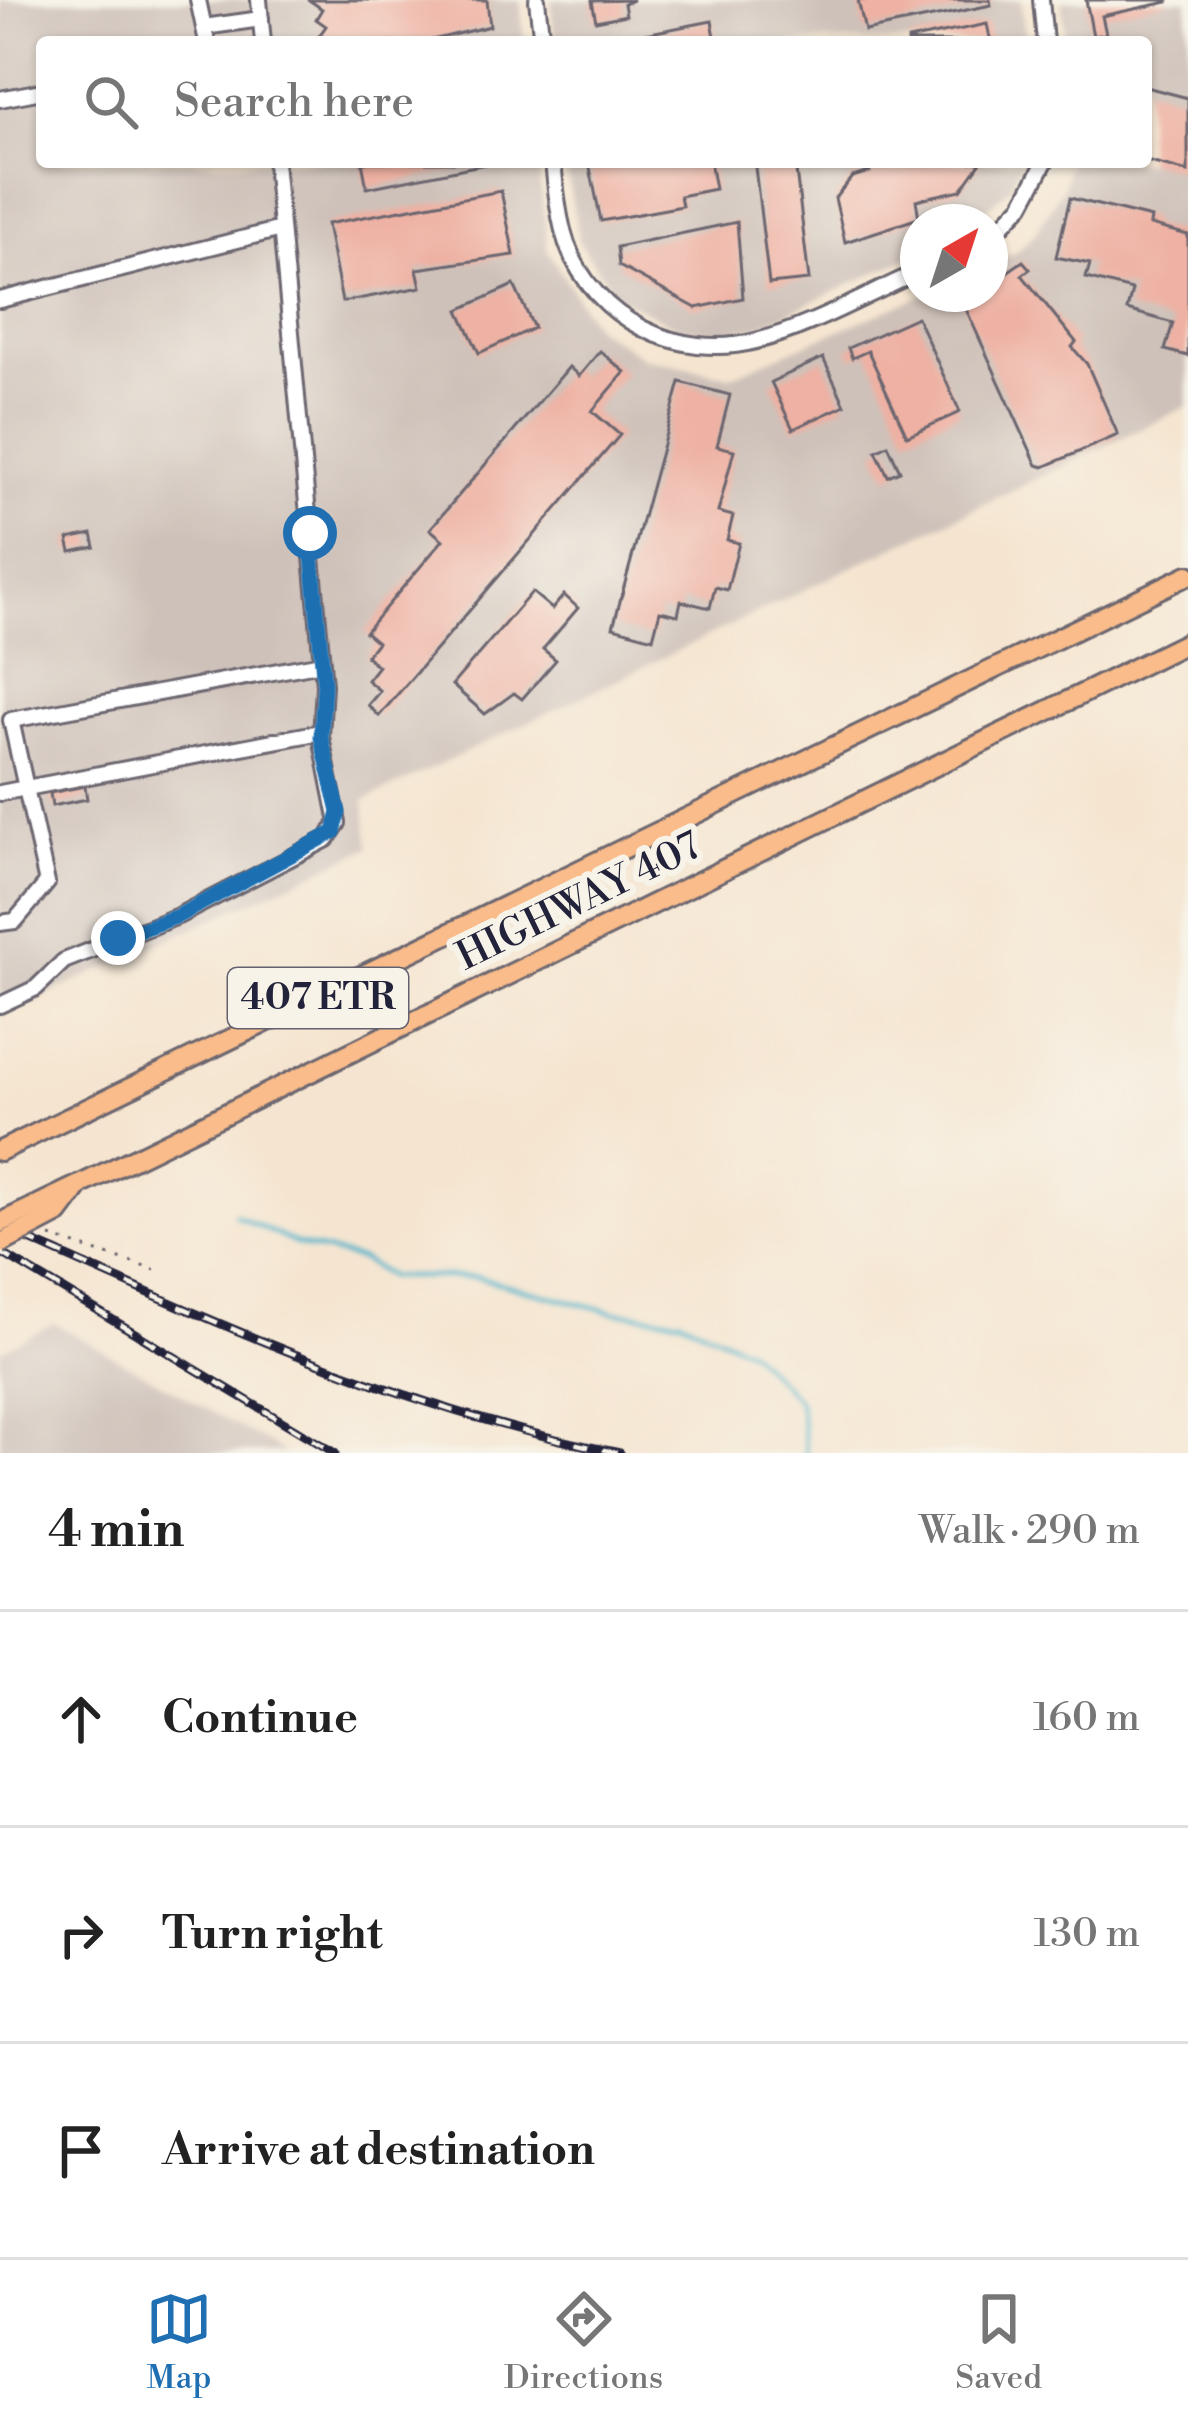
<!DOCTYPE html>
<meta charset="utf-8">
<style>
:root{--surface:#fff;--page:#f2f2f2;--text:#222;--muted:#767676;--line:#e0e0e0;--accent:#1f6fb2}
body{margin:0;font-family:"Libre Bodoni",serif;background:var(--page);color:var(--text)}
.compass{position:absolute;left:900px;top:204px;width:108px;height:108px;border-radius:50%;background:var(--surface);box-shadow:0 3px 9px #0004;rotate:39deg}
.stop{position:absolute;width:36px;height:36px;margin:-27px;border:9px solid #1f6fb2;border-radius:50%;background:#fff}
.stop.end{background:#1f6fb2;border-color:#fff;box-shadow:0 3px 12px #0008}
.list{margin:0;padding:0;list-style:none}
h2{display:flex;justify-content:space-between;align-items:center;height:156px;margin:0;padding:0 48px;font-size:51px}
h2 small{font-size:39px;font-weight:400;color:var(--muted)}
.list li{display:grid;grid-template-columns:78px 1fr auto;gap:36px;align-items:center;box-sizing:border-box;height:216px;padding:0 48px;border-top:3px solid var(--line)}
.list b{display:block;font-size:45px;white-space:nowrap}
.list em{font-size:39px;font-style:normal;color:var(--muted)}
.icon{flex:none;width:66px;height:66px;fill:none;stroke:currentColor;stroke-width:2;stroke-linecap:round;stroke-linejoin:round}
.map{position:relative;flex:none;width:1188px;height:1453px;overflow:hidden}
.search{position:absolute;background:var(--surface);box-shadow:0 3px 9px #0004;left:36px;right:36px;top:36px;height:132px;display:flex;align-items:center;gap:30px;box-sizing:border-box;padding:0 42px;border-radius:12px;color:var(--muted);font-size:45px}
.sheet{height:804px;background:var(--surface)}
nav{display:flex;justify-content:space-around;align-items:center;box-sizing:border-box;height:168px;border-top:3px solid var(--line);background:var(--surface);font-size:33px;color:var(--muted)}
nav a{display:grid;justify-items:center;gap:6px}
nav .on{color:var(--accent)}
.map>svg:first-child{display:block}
.industrial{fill:#cec1b9}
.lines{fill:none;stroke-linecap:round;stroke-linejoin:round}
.stream{stroke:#4eb5cc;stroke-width:4.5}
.building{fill:#eeb1a3}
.minor-casing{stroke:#6c666f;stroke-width:20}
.highway-casing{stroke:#6c666f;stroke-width:24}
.path{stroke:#6c666f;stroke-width:3;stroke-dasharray:3 9;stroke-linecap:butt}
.minor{stroke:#fff;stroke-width:14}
.highway{stroke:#f9bc8a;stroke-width:18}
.rail-casing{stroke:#22223b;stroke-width:9}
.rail{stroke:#f7f3e8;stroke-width:4.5;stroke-dasharray:14;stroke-linecap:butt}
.highway-bridge-casing{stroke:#6c666f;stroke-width:24;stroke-linecap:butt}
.highway-bridge{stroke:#f9bc8a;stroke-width:18}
.route{stroke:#1f6fb2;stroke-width:15}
.labels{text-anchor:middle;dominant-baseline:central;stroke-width:12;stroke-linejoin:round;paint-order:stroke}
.shield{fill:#f7f3e8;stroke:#62616f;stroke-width:3}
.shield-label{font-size:36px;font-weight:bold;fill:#22223b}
.street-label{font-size:39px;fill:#22223b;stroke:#f7f3e8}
</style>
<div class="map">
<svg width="1188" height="1453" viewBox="0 0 1188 1453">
<rect width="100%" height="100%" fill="#f7f3e8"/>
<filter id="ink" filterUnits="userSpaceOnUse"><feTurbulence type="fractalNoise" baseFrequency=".00833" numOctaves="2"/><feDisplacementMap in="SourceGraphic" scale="24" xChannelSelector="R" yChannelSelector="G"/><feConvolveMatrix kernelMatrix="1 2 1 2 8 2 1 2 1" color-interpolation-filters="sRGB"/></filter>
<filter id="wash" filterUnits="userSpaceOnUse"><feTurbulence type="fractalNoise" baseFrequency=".004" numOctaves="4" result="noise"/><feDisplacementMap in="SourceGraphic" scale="48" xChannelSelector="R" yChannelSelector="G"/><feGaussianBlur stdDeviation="2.7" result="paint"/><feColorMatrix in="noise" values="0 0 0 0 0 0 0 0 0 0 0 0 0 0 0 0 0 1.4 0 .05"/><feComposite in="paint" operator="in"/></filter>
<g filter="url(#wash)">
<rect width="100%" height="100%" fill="#f5e5d0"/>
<!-- industrial -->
<g class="industrial">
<path d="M0,0H520L524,42H42V162H538L548,251L595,327L644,358L730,376L925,294H990V265L1019,250L1037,231L1064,185L1069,162H1146V42H1066L1062,0H1188V406L364,801L370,847L0,1016Z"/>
<path d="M551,0H1021L1025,42H554Z"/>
<path d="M565,162H1021L1011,186L974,222H918V253L757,327L717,332L677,327L617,296L579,242Z"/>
<path d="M54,1323L276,1448L284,1453H0V1351Z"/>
</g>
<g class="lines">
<!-- stream -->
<path class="stream" d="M235,1215L296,1244L362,1260L390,1277H476L613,1312L681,1319L749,1350L799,1401L806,1453"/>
</g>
<g id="blocks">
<!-- building -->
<g class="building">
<path d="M309,0H487L490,26L424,42H327L319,36L326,26L316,19L322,9Z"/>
<path d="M633,0L624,4L626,15L596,21L592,1Z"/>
<path d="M858,0H990L991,5L865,31Z"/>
<path d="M1086,0H1168V2L1102,16L1106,34L1093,36Z"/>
<path d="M712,21L716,42H614V40Z"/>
<path d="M987,24L991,42H908V40Z"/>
<path d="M1146,87L1188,98V172L1146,161Z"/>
<path d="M362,162H485L486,164L367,188Z"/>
<path d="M710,162L715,189L680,196L682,206L601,221L589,163Z"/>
<path d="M795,162L809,280L769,284L755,167Z"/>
<path d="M868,162H981L961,190L916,200L919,218L845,242L835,198L852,177L870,172Z"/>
<path d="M501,191L514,255L417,269L421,287L342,302L327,224Z"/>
<path d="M1070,198L1151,218L1150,225L1188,235V356L1165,350L1173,323L1127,310L1132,290L1086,278L1090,264L1056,257Z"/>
<path d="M737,222L743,298L696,308L619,266L617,247Z"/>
<path d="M1023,261L1030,269L1022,275L1076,342L1072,347L1087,364L1118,435L1044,467L1037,465L961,298L990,294V284Z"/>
<path d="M514,285L534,328L479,353L459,310Z"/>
<path d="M917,317L960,412L907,436L868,351L852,358L848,348Z"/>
<path d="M600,351L625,372L592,411L620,435L379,716L368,705L380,691L367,680L378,666L366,656L377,642L365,632L443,540L430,529L569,367L579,376Z"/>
<path d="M823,358L845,405L793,429L771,382Z"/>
<path d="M680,382L730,395L717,446L734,450L718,512L733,516L727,540L739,543L727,590L715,587L710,608L681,601L678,615L660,611L653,638L613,627Z"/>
<path d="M888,445L900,471L888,476L876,451Z"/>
<path d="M92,534L95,547L71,552L68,539Z"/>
<path d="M532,592L552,609L564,595L578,608L543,649L556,660L522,699L514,693L485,714L452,685Z"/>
<path d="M85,786L87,799L52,806L50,793Z"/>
</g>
</g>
</g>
<g filter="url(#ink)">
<use href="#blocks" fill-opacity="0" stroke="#6c666f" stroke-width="3"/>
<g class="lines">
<!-- minor casing -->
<g class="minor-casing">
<g id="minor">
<path d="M198,0L207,42"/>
<path d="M259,0L263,42"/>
<path d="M537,0L542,42"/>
<path d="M1041,0L1045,42"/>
<path d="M204,27L261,19"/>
<path d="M0,99L42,91"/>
<path d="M553,162C556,190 558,217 567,244C594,320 679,361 756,341C811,327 866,295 918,272"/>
<path d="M990,238L1022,205L1045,162"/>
<path d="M0,300L281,229"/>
<path d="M0,793L321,732"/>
<path d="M0,923L15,921L47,883L11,720L322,663"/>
<path d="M0,1005L36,988L64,961L178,916L327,839L338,823L321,737L324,685L275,162"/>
</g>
</g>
<!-- highway casing -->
<g class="highway-casing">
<g id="highway">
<path d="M0,1151L1188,575"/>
<path d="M80,1185L1188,642"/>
</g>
</g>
<!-- path -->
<path class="path" d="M50,1237L155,1270"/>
<!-- minor -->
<use href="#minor" class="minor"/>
<!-- highway -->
<use href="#highway" class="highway"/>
<!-- rail casing -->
<g class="rail-casing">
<g id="rail">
<path d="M0,1227C201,1316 402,1411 620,1453"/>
<path d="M0,1252L335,1453"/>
</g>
</g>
<!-- rail -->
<use href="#rail" class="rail"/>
<!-- highway-bridge casing -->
<g class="highway-bridge-casing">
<g id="highway-bridge">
<path d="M0,1223L77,1186"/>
<path d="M0,1244L59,1213L80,1185"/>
</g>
</g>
<!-- highway-bridge -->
<use href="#highway-bridge" class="highway-bridge"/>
</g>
</g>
<g class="lines" filter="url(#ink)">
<!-- route -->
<path class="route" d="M118,938L178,916L334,832L339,812L321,737L324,685L310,533"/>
</g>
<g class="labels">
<!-- shield labels -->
<rect class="shield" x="228" y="968" width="180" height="60" rx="9"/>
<g class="shield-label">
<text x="318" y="998">407 ETR</text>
</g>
<!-- street labels -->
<g class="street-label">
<text transform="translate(579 902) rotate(-26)">HIGHWAY 407</text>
</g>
</g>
</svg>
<svg class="compass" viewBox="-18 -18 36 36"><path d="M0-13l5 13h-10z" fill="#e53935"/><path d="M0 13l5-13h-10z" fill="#767676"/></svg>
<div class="stop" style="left:310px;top:533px"></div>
<div class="stop end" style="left:118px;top:938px"></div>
<div class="search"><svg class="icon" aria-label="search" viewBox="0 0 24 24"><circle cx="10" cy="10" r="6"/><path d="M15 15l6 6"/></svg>Search here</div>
</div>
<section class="sheet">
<h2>4 min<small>Walk · 290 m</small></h2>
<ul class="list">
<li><svg class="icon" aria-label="ahead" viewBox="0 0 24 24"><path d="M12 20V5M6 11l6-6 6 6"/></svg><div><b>Continue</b></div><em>160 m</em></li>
<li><svg class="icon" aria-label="right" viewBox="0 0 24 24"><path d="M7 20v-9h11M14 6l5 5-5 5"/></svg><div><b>Turn right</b></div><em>130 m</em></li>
<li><svg class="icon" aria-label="arrive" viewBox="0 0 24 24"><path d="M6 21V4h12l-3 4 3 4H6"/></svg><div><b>Arrive at destination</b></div></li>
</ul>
</section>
<nav>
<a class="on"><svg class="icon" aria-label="map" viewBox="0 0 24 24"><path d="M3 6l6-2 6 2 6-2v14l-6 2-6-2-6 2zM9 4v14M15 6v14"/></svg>Map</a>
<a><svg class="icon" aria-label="directions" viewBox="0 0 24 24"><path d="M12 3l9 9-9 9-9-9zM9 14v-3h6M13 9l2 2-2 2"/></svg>Directions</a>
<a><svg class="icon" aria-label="saved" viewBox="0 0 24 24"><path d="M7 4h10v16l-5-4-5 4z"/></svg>Saved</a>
</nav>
